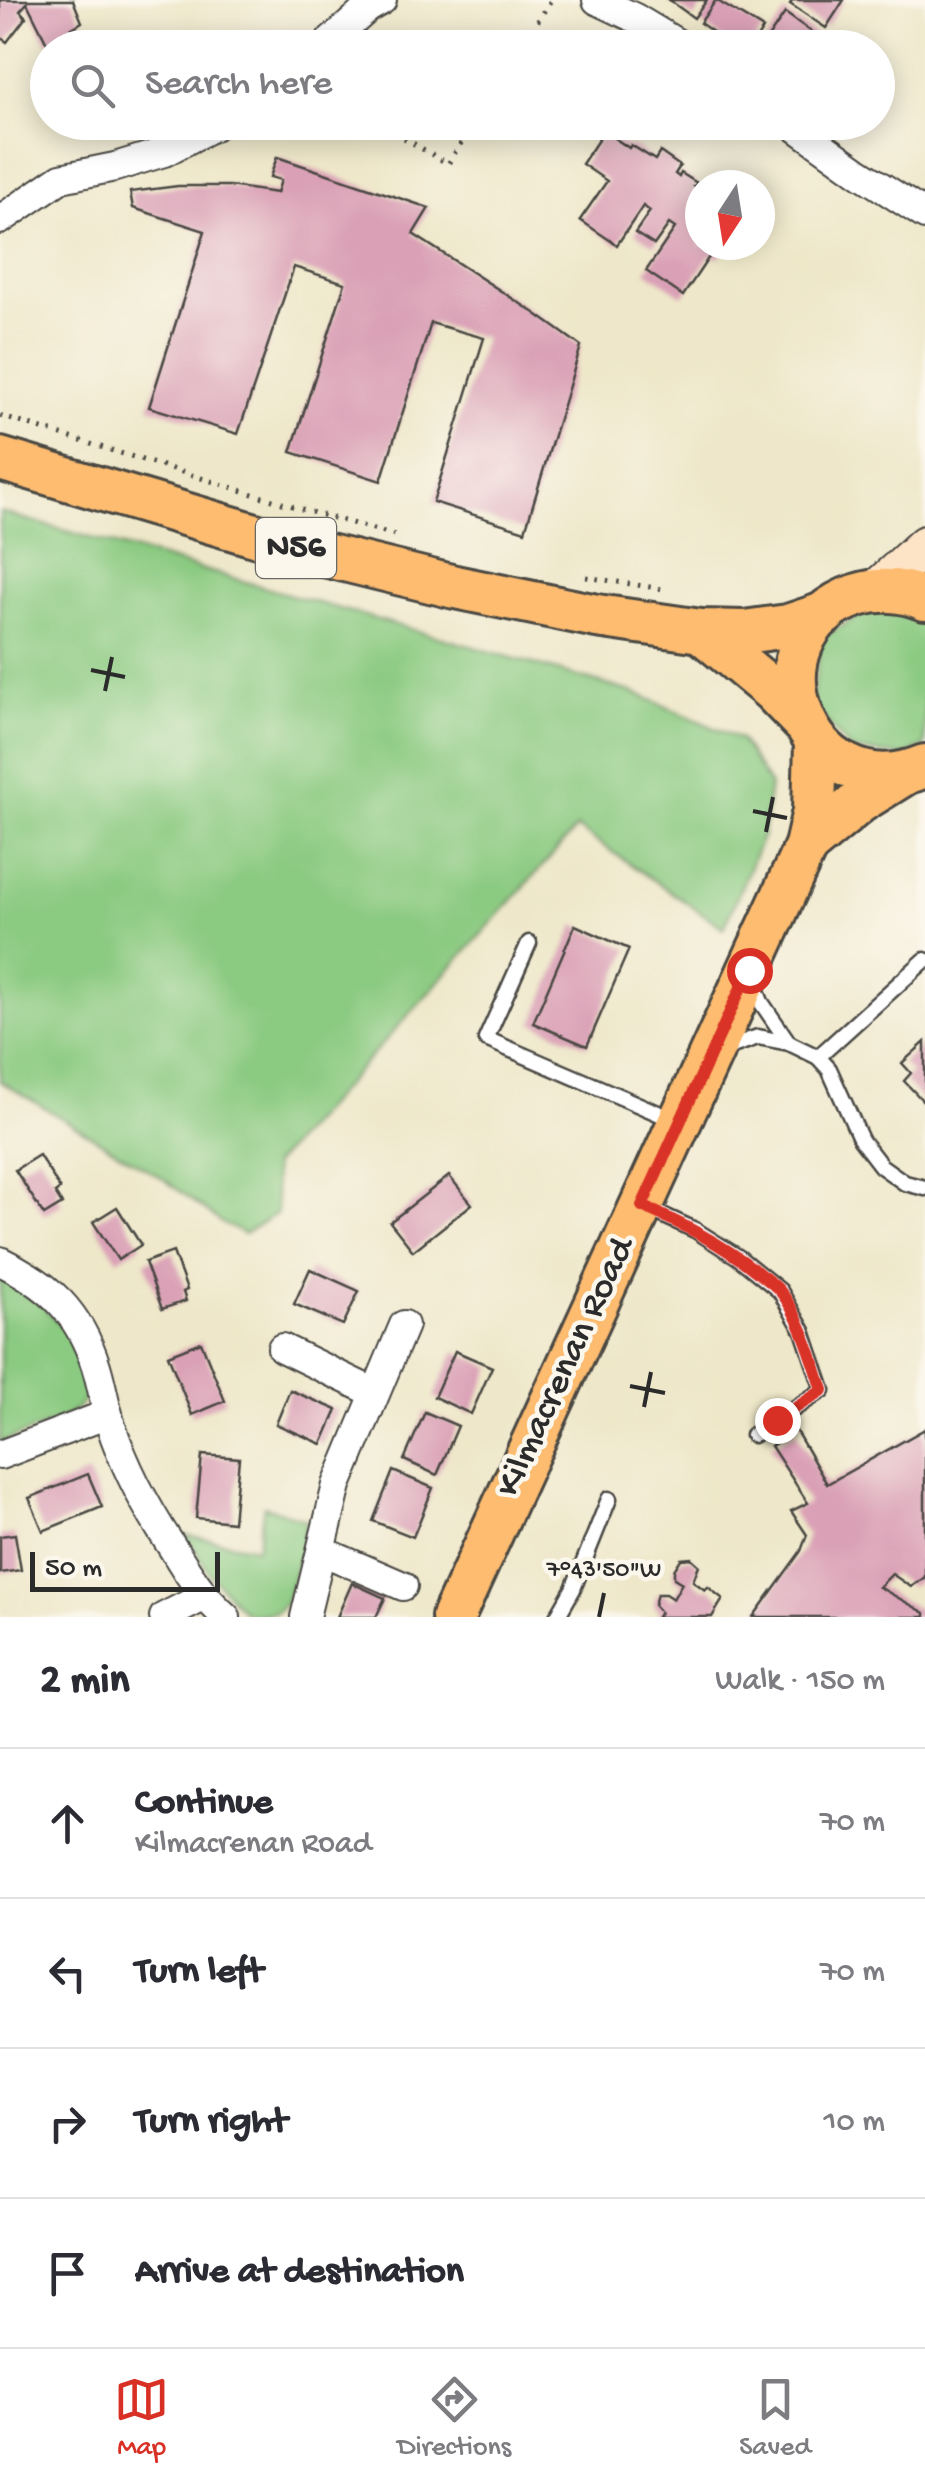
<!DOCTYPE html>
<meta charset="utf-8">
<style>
:root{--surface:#fff;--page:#f7f7f7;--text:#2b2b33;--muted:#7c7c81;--line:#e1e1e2;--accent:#d93025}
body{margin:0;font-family:"Gochi Hand",sans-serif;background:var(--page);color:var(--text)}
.compass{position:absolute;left:685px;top:170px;width:90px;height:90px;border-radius:50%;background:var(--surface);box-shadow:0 5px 25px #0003;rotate:192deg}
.scale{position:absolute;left:30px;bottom:25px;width:190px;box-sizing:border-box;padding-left:10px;border:5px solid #2b2b2b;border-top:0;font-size:28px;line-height:35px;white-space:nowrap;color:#2b2b2b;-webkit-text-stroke:8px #fbf7ec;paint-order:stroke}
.stop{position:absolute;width:30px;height:30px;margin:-22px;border:8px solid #d93025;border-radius:50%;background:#fff}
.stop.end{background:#d93025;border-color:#fff;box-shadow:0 2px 10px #0008}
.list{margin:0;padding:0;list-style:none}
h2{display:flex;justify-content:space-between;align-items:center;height:130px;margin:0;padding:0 40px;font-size:42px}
h2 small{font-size:32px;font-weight:400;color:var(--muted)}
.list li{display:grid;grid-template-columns:65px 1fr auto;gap:30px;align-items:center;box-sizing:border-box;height:150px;padding:0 40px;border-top:2px solid var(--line)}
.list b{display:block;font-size:38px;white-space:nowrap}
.list p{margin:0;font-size:32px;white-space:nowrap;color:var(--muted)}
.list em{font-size:32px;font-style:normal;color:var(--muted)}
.icon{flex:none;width:55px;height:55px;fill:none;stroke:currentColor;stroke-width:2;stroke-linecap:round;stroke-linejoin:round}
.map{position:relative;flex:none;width:925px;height:1617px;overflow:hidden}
.search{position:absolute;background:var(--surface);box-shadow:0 5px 25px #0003;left:30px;right:30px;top:30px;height:110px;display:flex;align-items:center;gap:25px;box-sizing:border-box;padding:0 35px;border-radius:55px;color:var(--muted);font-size:38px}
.sheet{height:730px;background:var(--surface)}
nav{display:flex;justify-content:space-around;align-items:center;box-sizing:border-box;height:140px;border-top:2px solid var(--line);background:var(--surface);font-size:28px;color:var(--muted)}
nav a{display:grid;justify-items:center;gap:5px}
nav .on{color:var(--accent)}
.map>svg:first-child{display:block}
.green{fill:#8bca81;stroke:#5b7a56;stroke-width:2.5}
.building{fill:#daa0b6}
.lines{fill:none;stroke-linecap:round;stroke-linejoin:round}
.service-casing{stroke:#484743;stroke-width:19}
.minor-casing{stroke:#484743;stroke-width:32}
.secondary-casing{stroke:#484743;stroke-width:42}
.primary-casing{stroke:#484743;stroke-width:48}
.path{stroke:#484743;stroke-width:5;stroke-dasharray:2.5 8;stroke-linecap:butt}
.service{stroke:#fff;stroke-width:14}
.minor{stroke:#fff;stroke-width:28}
.secondary{stroke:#fee4c6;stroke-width:38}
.primary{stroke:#fdbc70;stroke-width:42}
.route{stroke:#d93025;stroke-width:12}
.ticks{fill:none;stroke:#2b2b2b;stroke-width:4}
.labels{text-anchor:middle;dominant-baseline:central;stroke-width:9;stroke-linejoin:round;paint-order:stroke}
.shield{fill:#fbf7ec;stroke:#696865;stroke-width:2.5}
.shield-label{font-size:35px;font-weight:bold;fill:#2b2b2b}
.street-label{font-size:38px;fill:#2b2b2b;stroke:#fbf7ec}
.ticks-label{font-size:25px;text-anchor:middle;fill:#2b2b2b;stroke:#fbf7ec;stroke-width:9;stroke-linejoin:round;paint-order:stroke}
</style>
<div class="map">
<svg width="925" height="1617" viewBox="0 0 925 1617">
<rect width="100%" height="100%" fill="#fbf7ec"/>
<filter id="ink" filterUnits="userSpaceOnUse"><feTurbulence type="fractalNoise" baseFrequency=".01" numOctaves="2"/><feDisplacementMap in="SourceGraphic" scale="20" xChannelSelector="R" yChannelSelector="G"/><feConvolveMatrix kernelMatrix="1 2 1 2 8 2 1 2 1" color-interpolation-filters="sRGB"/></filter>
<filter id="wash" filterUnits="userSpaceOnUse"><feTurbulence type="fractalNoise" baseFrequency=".0048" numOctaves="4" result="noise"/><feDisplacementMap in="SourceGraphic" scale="40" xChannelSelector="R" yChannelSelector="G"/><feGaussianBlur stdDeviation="2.25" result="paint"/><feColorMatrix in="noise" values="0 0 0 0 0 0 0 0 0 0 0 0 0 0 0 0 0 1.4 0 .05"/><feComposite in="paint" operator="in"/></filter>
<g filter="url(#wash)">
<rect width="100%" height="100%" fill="#eee7c9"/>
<!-- green -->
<g class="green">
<path d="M0,512L635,693L740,739L770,786L763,835L724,928L577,828L273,1165L277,1213L244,1234L222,1223L165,1180L0,1081Z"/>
<path d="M875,606L925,618V746L903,756L851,750L811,704L822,638Z"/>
<path d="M0,1277C38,1297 74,1329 85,1372C87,1383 90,1392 83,1402C69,1420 22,1435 0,1442Z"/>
<path d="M264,1506L306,1520L302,1546L286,1603L275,1612L257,1615L244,1612L212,1577L185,1535L257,1548Z"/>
</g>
<g id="blocks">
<!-- building -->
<g class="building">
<path d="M0,0H73L82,22L47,43L27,3L20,11L26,17L7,42L0,37Z"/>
<path d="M669,0H707L694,18Z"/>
<path d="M716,0L763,29L750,48H736L700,23Z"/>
<path d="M793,0H844L826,28L790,4Z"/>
<path d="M785,13L816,35L807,48H761Z"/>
<path d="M604,131L629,148L631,145L655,160L660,152L680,166L675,174L679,177L681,173L697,183L694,186L698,189L700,185V245H727L718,258L711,254L683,296L646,271L675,228L669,224L654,245L635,233L650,211L643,206L617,245L580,220L607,181L582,164Z"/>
<path d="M277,157L429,208L413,234L535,313L581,346L525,531L433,502L484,338L431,323L381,481L291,452L345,283L294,267L238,434L149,407L205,231L133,208L130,192L178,186H229L277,193L281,180L270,177Z"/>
<path d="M575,925L629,949L587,1046L533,1023Z"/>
<path d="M925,1042V1103L904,1081L911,1073L902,1063Z"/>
<path d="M39,1155L60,1189L55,1193L62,1204L44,1215L15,1170Z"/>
<path d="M449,1176L472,1204L413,1251L390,1222Z"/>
<path d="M117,1207L141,1245L118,1260L93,1222Z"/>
<path d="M173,1252L187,1290L183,1292L186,1301L162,1309L145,1262Z"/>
<path d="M310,1269L359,1291L343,1325L294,1304Z"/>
<path d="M201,1342L225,1401L192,1415L168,1355Z"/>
<path d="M455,1351L492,1367L471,1414L434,1397Z"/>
<path d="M290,1390L337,1410L322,1444L276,1424Z"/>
<path d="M425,1412L458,1426L437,1475L404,1460Z"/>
<path d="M925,1429V1577L911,1587L892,1574L879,1587L925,1613V1617H753L801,1551L807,1535L791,1511L808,1503L771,1446L796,1431L827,1484Z"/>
<path d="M202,1455L239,1458L233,1522L196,1518Z"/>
<path d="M393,1471L433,1488L413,1537L373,1521Z"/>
<path d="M88,1474L102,1507L43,1531L29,1498Z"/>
<path d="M15,1534L21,1570L0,1573V1536Z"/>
<path d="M691,1558L699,1565L693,1581L705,1590L708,1587L723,1599L712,1617H657L660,1612L654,1605L657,1594H665L673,1599L682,1583L674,1578V1570L681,1559Z"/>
<path d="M352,1583L385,1598L376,1617H337Z"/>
</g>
</g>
</g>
<g filter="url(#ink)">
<use href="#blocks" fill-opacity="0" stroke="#484743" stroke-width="2.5"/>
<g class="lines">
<!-- service casing -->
<g class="service-casing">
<g id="service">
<path d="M529,943L486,1039L674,1120"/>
<path d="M754,984L761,1002L789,1043"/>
<path d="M721,1050L758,1037L789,1043L818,1057L829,1069L861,1140L881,1166L905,1183L925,1188"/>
<path d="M818,1057L925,960"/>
<path d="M647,1208L695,1230L738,1257L780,1291L803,1331L823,1390L753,1435"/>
<path d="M557,1617L573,1589L609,1499"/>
</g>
</g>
<!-- minor casing -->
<g class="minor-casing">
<g id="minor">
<path d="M597,0L635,18L685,48"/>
<path d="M323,48L368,8L382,0"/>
<path d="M789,122L860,173L925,215"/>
<path d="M0,220L61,178L115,167L164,152L221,122"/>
<path d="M0,1261C50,1285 79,1312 96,1366C102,1385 105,1406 111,1426C126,1471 148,1511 174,1550C189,1575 204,1598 226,1617"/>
<path d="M282,1348L375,1393"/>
<path d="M0,1455L108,1414"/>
<path d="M322,1551L403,1586"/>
<path d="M164,1617L205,1596"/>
<path d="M305,1617L337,1485L404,1325"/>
</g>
</g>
<!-- secondary casing -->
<g class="secondary-casing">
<path id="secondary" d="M875,591L925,545"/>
</g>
<!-- primary casing -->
<g class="primary-casing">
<g id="primary">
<path d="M0,459L312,552L455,587L597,616L701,631L744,632L788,626L824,614"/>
<path d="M925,599C903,590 880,588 858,595C739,633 804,816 925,766"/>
<path d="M701,631L772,690L803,722"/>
<path d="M806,846L859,802L907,772"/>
<path d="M453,1617L806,846L814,811L816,743"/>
</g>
</g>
<!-- path -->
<g class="path">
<path d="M521,48L551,0"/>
<path d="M377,122L448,164L474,122"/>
<path d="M0,416L318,514L399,536"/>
<path d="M586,577L669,590"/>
</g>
<!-- service -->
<use href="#service" class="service"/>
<!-- minor -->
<use href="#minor" class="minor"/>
<!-- secondary -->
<use href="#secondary" class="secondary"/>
<!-- primary -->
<use href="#primary" class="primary"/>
</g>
</g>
<g class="lines" filter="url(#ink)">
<!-- route -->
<path class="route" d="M749,970L642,1206C682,1224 721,1243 756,1271C763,1277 773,1283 780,1291C800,1315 813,1360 823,1390L777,1420"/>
</g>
<!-- ticks -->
<path class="ticks" d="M91,670L125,677M105,691L112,657M753,811L787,818M766,832L773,797M630,1386L665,1393M644,1407L651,1372M599,1617L604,1593"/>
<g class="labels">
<!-- shield labels -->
<rect class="shield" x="256" y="518" width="80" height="60" rx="8"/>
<g class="shield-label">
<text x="296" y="548">N56</text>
</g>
<!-- street labels -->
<g class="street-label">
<text transform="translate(567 1368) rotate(-65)">Kilmacrenan Road</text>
</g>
</g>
<g class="ticks-label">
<text x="604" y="1576">7°43'50"W</text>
</g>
</svg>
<svg class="compass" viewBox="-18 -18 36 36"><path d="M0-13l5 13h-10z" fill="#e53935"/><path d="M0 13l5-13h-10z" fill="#7c7c81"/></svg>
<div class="scale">50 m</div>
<div class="stop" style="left:749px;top:970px"></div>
<div class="stop end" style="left:777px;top:1420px"></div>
<div class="search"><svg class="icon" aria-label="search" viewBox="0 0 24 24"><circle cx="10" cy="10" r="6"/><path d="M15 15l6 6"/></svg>Search here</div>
</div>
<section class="sheet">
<h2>2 min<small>Walk · 150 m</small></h2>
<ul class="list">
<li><svg class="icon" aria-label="ahead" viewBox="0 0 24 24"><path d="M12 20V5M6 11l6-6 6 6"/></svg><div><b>Continue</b><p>Kilmacrenan Road</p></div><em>70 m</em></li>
<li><svg class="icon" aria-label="left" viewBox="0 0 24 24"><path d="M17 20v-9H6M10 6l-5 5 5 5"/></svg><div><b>Turn left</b></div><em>70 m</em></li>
<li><svg class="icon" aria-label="right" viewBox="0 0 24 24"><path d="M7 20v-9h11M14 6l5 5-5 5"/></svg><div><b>Turn right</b></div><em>10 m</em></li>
<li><svg class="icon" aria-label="arrive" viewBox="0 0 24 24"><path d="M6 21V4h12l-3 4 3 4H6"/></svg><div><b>Arrive at destination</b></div></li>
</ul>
</section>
<nav>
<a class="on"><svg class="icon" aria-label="map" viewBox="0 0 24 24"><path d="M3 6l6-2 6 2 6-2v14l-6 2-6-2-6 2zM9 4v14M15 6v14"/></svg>Map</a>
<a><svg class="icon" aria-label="directions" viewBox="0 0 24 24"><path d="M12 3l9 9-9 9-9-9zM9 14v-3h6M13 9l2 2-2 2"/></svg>Directions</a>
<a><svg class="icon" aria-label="saved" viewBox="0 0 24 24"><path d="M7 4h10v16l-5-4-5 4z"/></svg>Saved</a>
</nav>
